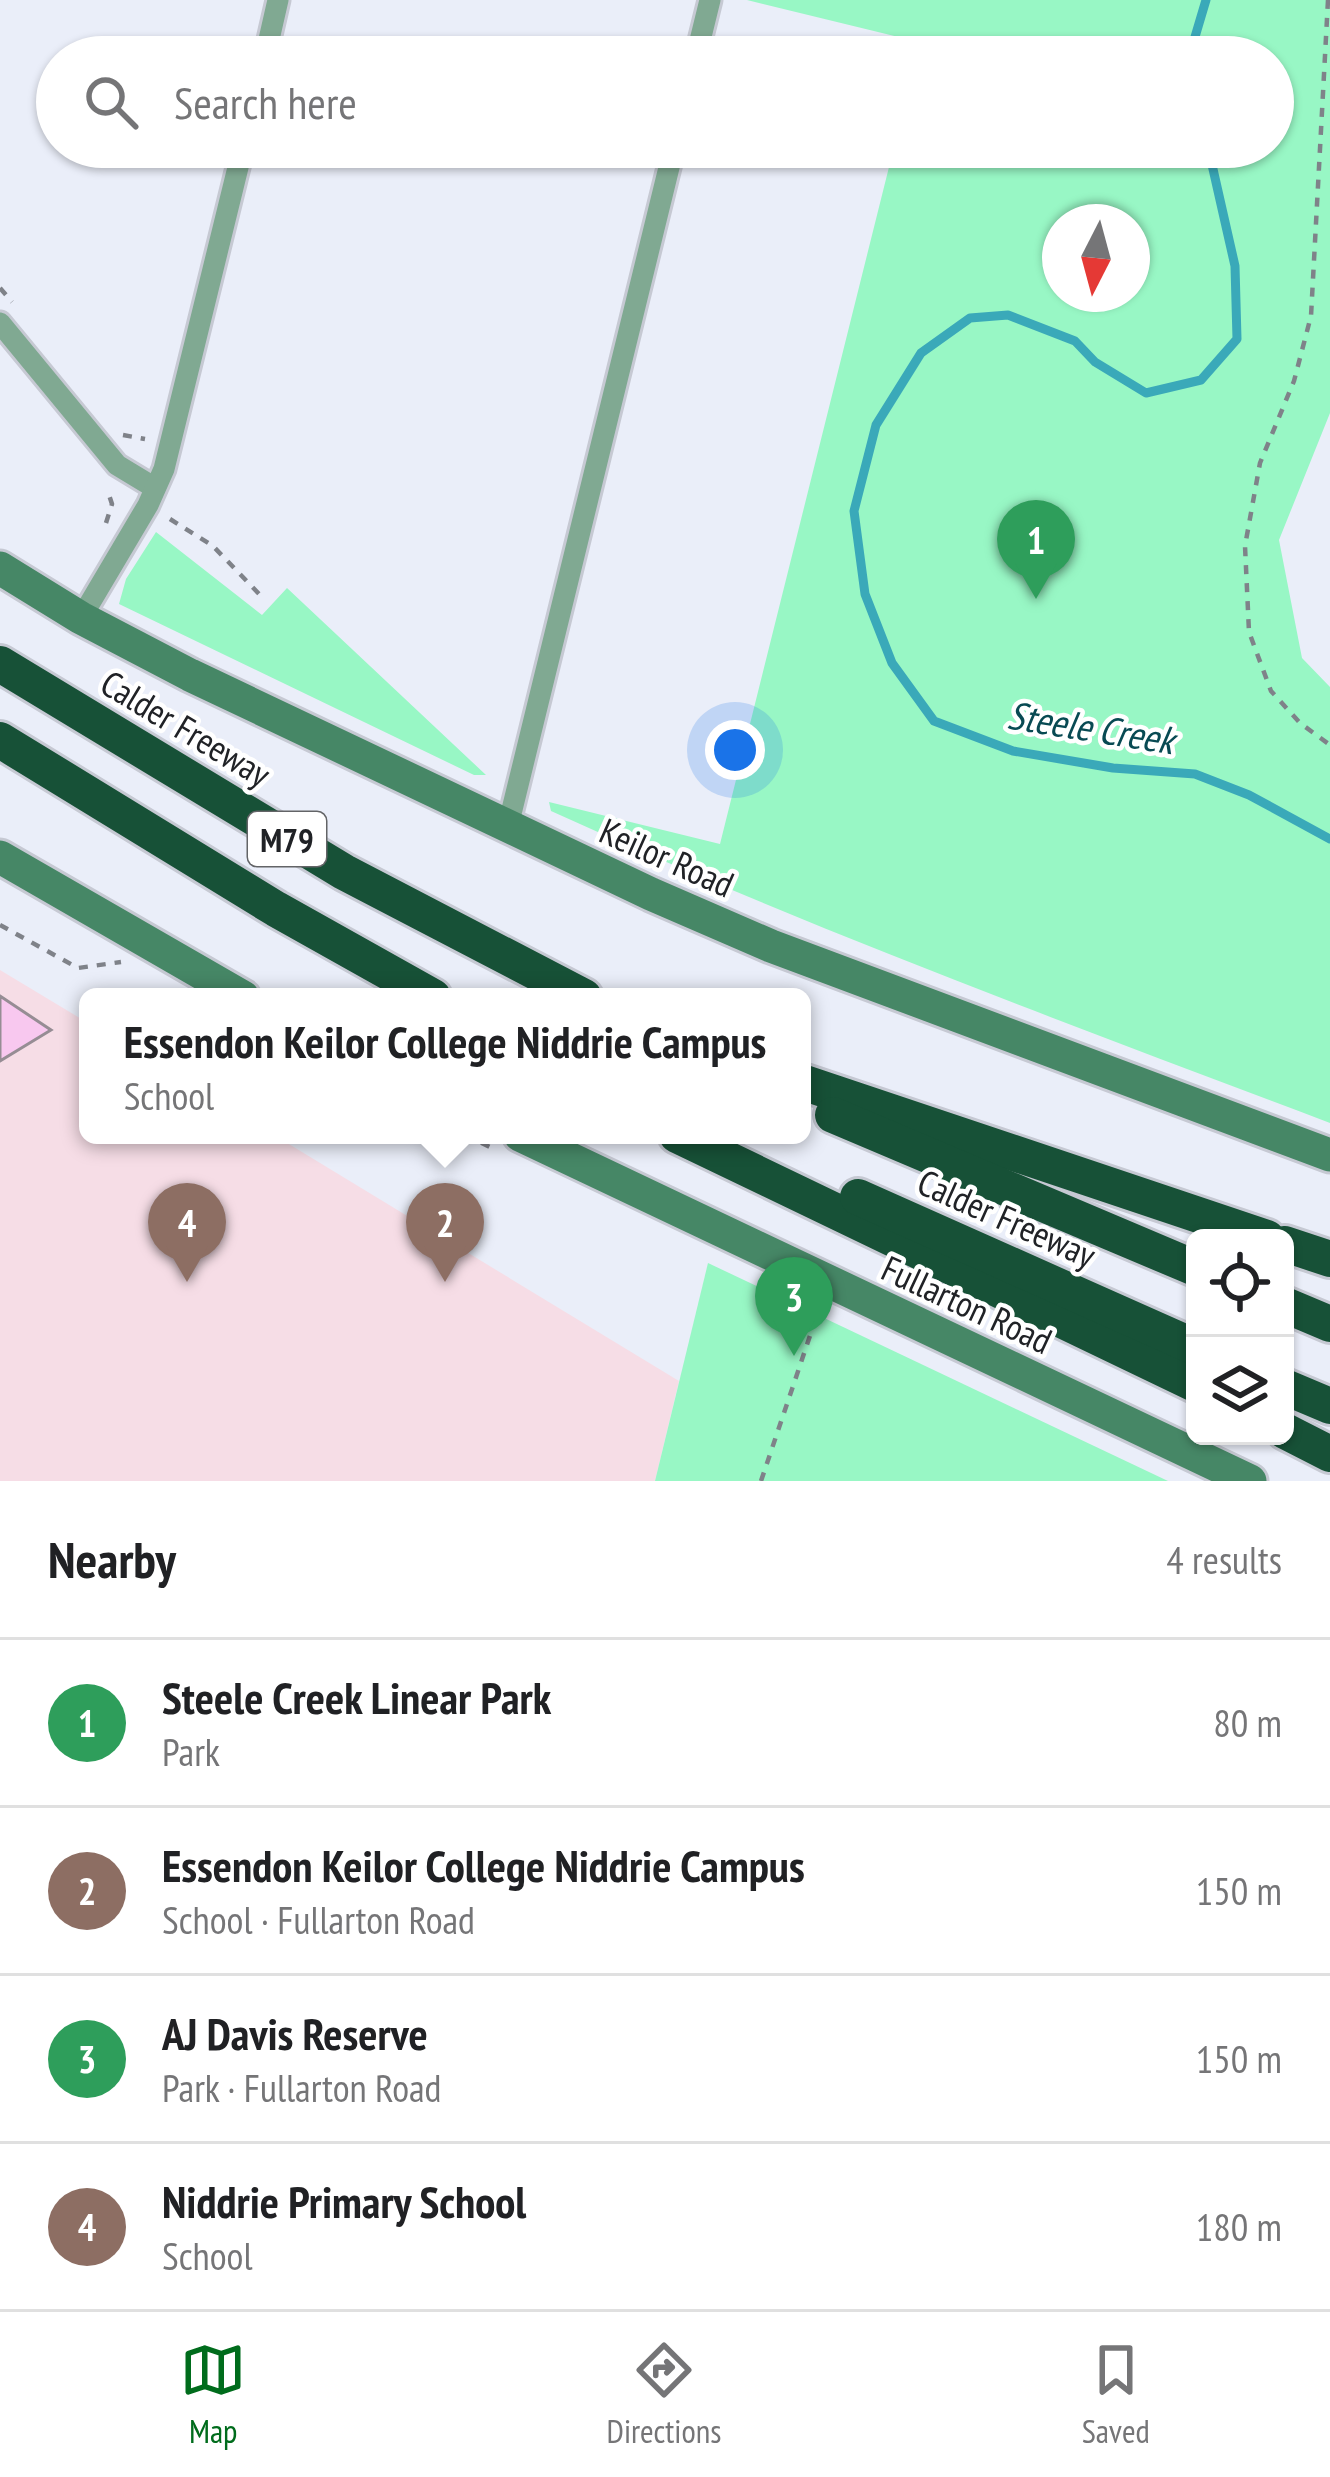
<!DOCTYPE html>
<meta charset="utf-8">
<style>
:root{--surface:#fff;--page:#f2f2f2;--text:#202124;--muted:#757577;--line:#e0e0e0;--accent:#006c1c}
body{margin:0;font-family:"PT Sans Narrow",sans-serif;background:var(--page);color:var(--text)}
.controls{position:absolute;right:36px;bottom:36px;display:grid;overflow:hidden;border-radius:18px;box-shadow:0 3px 9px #0004}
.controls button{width:108px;height:108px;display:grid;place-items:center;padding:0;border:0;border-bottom:3px solid var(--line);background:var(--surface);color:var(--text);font:60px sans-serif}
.compass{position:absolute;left:1042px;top:204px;width:108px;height:108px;border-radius:50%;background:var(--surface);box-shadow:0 3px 9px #0004;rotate:186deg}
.you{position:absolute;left:735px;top:750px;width:42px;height:42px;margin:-30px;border:9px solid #fff;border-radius:50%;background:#1a73e8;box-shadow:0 0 0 18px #1a73e833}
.badge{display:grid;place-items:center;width:78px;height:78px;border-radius:50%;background:var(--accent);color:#fff;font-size:39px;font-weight:700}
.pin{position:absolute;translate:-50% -99px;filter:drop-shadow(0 3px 6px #0008)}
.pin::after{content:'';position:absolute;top:63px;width:42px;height:36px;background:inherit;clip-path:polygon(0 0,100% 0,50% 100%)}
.popup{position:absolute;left:79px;top:988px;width:732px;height:156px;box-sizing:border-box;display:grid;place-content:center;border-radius:18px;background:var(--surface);filter:drop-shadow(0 3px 9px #0005);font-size:39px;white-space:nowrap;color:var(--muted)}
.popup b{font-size:45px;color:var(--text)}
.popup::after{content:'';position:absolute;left:50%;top:100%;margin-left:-24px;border:24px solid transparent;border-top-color:var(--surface)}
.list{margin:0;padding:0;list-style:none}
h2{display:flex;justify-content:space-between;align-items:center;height:156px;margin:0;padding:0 48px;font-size:51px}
h2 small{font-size:39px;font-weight:400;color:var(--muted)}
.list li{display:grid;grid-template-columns:78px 1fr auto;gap:36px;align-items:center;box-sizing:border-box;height:168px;padding:0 48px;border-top:3px solid var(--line)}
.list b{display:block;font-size:45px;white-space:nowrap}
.list p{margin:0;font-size:39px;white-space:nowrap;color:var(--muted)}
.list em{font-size:39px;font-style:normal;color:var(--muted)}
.icon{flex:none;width:66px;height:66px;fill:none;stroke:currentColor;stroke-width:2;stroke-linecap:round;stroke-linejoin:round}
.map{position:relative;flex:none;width:1330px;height:1481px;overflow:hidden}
.search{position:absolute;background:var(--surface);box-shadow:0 3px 9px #0004;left:36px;right:36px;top:36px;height:132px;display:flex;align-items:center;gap:30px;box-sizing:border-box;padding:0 42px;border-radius:66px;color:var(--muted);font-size:45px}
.sheet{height:828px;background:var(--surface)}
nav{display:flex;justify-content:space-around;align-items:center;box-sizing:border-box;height:168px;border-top:3px solid var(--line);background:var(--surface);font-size:33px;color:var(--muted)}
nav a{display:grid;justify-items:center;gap:6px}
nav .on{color:var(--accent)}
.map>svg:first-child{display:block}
.education{fill:#f6dde6}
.green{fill:#98f7c5;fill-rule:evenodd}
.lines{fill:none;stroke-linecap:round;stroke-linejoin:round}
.stream{stroke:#3aa9b9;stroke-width:9}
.building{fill:#f8c8ef;stroke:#968d94;stroke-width:3}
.minor-casing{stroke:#c6c9d3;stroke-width:27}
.secondary-casing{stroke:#c6c9d3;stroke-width:39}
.motorway-casing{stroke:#c6c9d3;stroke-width:42}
.path{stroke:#7f8289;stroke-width:4.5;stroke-dasharray:9 9;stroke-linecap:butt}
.minor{stroke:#80a992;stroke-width:21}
.secondary{stroke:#468766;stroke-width:33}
.motorway{stroke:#175137;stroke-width:36}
.labels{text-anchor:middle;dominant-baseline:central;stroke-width:9;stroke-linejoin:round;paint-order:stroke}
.shield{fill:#fff;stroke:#636467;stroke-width:3}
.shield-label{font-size:33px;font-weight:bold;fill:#202226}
.street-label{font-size:36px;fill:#202226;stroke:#fff}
.water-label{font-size:39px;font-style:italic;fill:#084a53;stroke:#fff}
</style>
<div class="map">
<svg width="1330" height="1481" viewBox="0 0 1330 1481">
<rect width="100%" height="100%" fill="#eaeef9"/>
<!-- education -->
<path class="education" d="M0,970L88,1023V1135H274L679,1381L655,1481H0Z"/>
<!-- green -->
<g class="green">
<path d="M747,0H1330V413L1279,540L1302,658L1330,687V1123C1068,1024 806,927 551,811L549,802L720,844L894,147H1273V57H916L919,42ZM1132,222V294H1060V222Z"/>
<path d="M156,532L262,615L287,588L486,775H474L119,604L126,579Z"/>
<path d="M708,1263L1168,1481H655Z"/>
</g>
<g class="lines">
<!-- stream -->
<g class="stream">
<path d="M1192,57V47L1206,0"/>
<path d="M1208,147L1235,266L1237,339L1201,380L1146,393L1095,362L1075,341L1008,315L970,318L921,353L876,425L854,511L865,594L892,663L934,721L1013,751L1113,768L1195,774L1249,795L1330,839"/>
</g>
</g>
<!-- building -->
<path class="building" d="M0,996L51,1030L0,1061Z"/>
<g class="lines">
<!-- minor casing -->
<g class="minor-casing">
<g id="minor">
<path d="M265,57L278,0"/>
<path d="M696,57L710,0"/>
<path d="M0,323L117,465L155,488"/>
<path d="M81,618L148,505L164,469L243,147"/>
<path d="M508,826L674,147"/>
</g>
</g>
<!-- secondary casing -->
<g class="secondary-casing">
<g id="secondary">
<path d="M0,568L81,618L190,675L651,894L771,946L1330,1155"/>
<path d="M0,857L243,997"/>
<path d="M520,1135L1250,1481"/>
</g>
</g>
<!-- motorway casing -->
<g class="motorway-casing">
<g id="motorway">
<path d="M0,664L344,872L584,997"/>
<path d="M0,740L276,909L433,997"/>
<path d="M802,1082L1267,1238"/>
<path d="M833,1115L1195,1268"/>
<path d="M677,1135L1195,1384"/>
<path d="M858,1197L1195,1347"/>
<path d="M1285,1244L1330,1259"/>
<path d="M1285,1305L1330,1324"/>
<path d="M1285,1387L1330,1406"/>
<path d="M1285,1431L1330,1454"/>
</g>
</g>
<!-- path -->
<g class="path">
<path d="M1328,0L1311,316L1294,381L1260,463L1245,546L1249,632L1271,691L1300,723L1330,745"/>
<path d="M0,288L12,302"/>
<path d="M123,435L145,439"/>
<path d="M170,519L213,546L261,596"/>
<path d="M106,523L112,504L107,489"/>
<path d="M0,925L78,968L121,962"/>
<path d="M465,1135L492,1148"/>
<path d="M761,1481L817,1315"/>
</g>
<!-- minor -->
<use href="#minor" class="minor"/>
<!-- secondary -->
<use href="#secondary" class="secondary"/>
<!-- motorway -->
<use href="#motorway" class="motorway"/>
</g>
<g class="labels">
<!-- shield labels -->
<rect class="shield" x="248" y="812" width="78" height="54" rx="9"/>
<g class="shield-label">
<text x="287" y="839">M79</text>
</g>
<!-- street labels -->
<g class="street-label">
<text transform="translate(186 728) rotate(31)">Calder Freeway</text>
<text transform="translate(667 857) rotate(24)">Keilor Road</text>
<text transform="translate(1007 1218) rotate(24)">Calder Freeway</text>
<text transform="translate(967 1304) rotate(25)">Fullarton Road</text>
</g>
<!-- water labels -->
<g class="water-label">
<text transform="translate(1091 727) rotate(9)">Steele Creek</text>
</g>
</g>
</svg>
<div class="controls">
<button><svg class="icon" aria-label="locate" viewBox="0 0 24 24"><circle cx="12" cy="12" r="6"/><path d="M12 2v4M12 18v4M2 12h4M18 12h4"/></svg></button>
<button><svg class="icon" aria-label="layers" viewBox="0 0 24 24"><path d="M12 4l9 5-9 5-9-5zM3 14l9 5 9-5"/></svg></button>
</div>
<svg class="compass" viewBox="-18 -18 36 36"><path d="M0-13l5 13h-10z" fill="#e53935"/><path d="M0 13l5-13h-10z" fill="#757577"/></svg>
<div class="you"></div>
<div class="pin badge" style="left:1036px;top:599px;background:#2e9e5b">1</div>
<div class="pin badge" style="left:445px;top:1282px;background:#8d6e63">2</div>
<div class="popup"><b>Essendon Keilor College Niddrie Campus</b>School</div>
<div class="pin badge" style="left:794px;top:1356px;background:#2e9e5b">3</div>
<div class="pin badge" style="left:187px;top:1282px;background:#8d6e63">4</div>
<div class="search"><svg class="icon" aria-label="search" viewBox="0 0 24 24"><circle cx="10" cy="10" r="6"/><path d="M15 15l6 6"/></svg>Search here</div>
</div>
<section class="sheet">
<h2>Nearby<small>4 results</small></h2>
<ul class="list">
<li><span class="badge" style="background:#2e9e5b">1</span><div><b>Steele Creek Linear Park</b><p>Park</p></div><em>80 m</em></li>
<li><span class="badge" style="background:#8d6e63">2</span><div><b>Essendon Keilor College Niddrie Campus</b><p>School · Fullarton Road</p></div><em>150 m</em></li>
<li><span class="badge" style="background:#2e9e5b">3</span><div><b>AJ Davis Reserve</b><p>Park · Fullarton Road</p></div><em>150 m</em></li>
<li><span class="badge" style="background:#8d6e63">4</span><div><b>Niddrie Primary School</b><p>School</p></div><em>180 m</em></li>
</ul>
</section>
<nav>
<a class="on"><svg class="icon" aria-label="map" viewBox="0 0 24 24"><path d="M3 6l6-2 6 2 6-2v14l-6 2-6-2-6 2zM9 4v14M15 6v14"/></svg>Map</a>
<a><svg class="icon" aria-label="directions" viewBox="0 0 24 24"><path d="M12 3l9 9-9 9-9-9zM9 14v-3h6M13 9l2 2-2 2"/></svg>Directions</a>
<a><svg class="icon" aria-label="saved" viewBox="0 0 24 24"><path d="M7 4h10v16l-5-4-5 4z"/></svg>Saved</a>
</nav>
